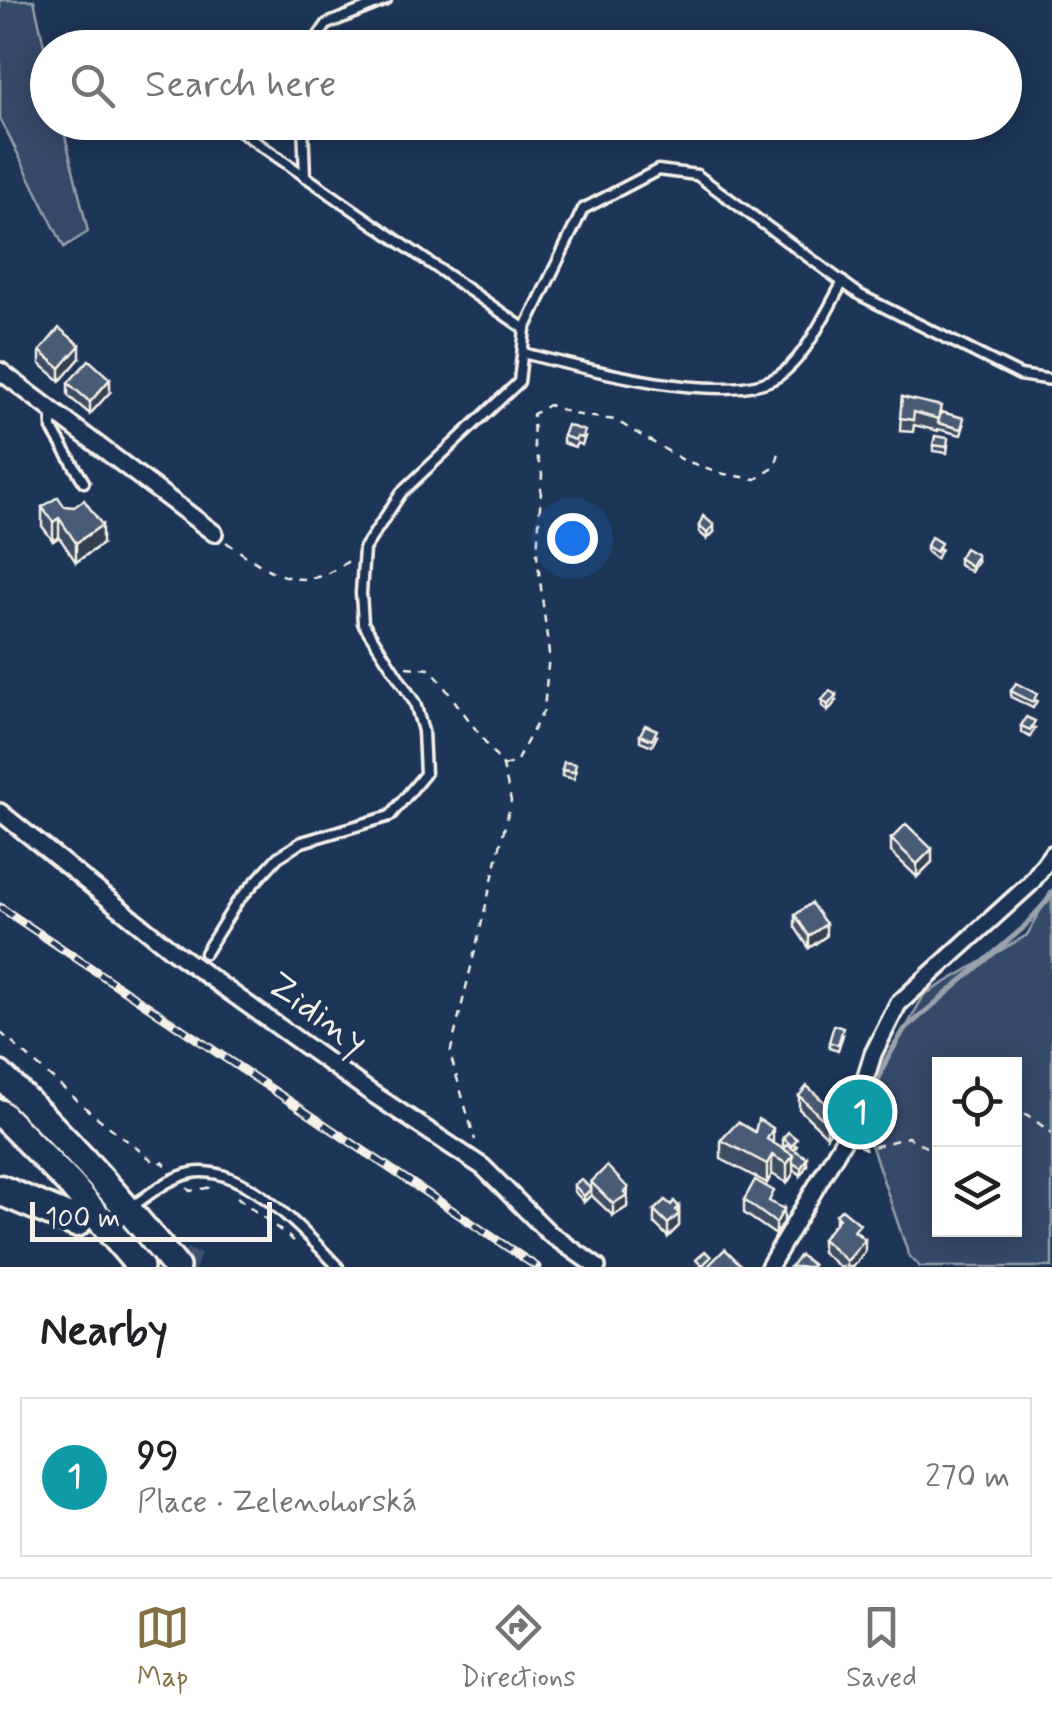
<!DOCTYPE html>
<meta charset="utf-8">
<style>
:root{--surface:#fff;--page:#f6f6f6;--text:#202124;--muted:#757577;--line:#e0e0e0;--accent:#847042}
body{margin:0;font-family:Mynerve,sans-serif;background:var(--page);color:var(--text)}
.controls{position:absolute;right:30px;bottom:30px;display:grid;overflow:hidden;border-radius:0px;box-shadow:0 5px 25px #0003}
.controls button{width:90px;height:90px;display:grid;place-items:center;padding:0;border:0;border-bottom:2px solid var(--line);background:var(--surface);color:var(--text);font:50px sans-serif}
.scale{position:absolute;left:30px;bottom:25px;width:242px;box-sizing:border-box;padding-left:10px;border:5px solid #f4f1e8;border-top:0;font-size:28px;line-height:35px;white-space:nowrap;color:#f4f1e8;-webkit-text-stroke:8px #1d3557;paint-order:stroke}
.you{position:absolute;left:572px;top:538px;width:35px;height:35px;margin:-25px;border:8px solid #fff;border-radius:50%;background:#1a73e8;box-shadow:0 0 0 15px #1a73e833}
.badge{display:grid;place-items:center;width:65px;height:65px;border-radius:50%;background:var(--accent);color:#fff;font-size:32px;font-weight:700}
.pin{position:absolute;translate:-50% -50%;border:5px solid #fff;box-shadow:0 2px 10px #0006}
.list{margin:0;padding:0;list-style:none}
h2{display:flex;justify-content:space-between;align-items:center;height:130px;margin:0;padding:0 40px;font-size:42px}
h2 small{font-size:32px;font-weight:400;color:var(--muted)}
.list li{display:grid;grid-template-columns:65px 1fr auto;gap:30px;align-items:center;box-sizing:border-box;height:160px;margin:0 20px 20px;padding:0 20px;border:2px solid var(--line);border-radius:0px}
.list b{display:block;font-size:38px;white-space:nowrap}
.list p{margin:0;font-size:32px;white-space:nowrap;color:var(--muted)}
.list em{font-size:32px;font-style:normal;color:var(--muted)}
.icon{flex:none;width:55px;height:55px;fill:none;stroke:currentColor;stroke-width:2;stroke-linecap:round;stroke-linejoin:round}
.map{position:relative;flex:none;width:1052px;height:1267px;overflow:hidden}
.search{position:absolute;background:var(--surface);box-shadow:0 5px 25px #0003;left:30px;right:30px;top:30px;height:110px;display:flex;align-items:center;gap:25px;box-sizing:border-box;padding:0 35px;border-radius:55px;color:var(--muted);font-size:38px}
.sheet{height:310px;background:var(--surface)}
nav{display:flex;justify-content:space-around;align-items:center;box-sizing:border-box;height:140px;border-top:2px solid var(--line);background:var(--surface);font-size:28px;color:var(--muted)}
nav a{display:grid;justify-items:center;gap:5px}
nav .on{color:var(--accent)}
.map>svg:first-child{display:block}
.green{fill:#354a67;stroke:#949ea8;stroke-width:2.5;fill-rule:evenodd}
.lines{fill:none;stroke-linecap:round;stroke-linejoin:round}
.stream{stroke:#9aa2ab;stroke-width:5}
.highway-tunnel{stroke:#3d516d;stroke-width:28;stroke-dasharray:28 14;stroke-linecap:butt}
.lane-casing{stroke:#f4f1e8;stroke-width:15}
.street-casing{stroke:#f4f1e8;stroke-width:22}
.primary-casing{stroke:#f4f1e8;stroke-width:32}
.highway-casing{stroke:#f4f1e8;stroke-width:35}
.path{stroke:#f4f1e8;stroke-width:2.5;stroke-dasharray:8 8;stroke-linecap:butt}
.lane{stroke:#1d3557;stroke-width:8}
.street{stroke:#1d3557;stroke-width:15}
.primary{stroke:#1d3557;stroke-width:25}
.highway{stroke:#1d3557;stroke-width:28}
.rail-casing{stroke:#f4f1e8;stroke-width:9}
.rail{stroke:#1d3557;stroke-width:5;stroke-dasharray:15;stroke-linecap:butt}
.wall{fill:#3e4e64;stroke:#f4f1e8;stroke-width:2.5}
.shaded-wall{fill:#324051;stroke:#f4f1e8;stroke-width:2.5}
.building{fill:#485b74;stroke:#f4f1e8;stroke-width:2.5}
.labels{text-anchor:middle;dominant-baseline:central;stroke-width:10;stroke-linejoin:round;paint-order:stroke}
.street-label{font-size:38px;fill:#f4f1e8;stroke:#1d3557}
</style>
<div class="map">
<svg width="1052" height="1267" viewBox="0 0 1052 1267">
<rect width="100%" height="100%" fill="#1d3557"/>
<filter id="ink" filterUnits="userSpaceOnUse"><feTurbulence type="fractalNoise" baseFrequency=".01" numOctaves="2"/><feDisplacementMap in="SourceGraphic" scale="20" xChannelSelector="R" yChannelSelector="G"/><feConvolveMatrix kernelMatrix="1 2 1 2 8 2 1 2 1" color-interpolation-filters="sRGB"/></filter>
<g filter="url(#ink)">
<!-- green -->
<g class="green">
<path d="M0,0H34L47,59L48,122L62,123L88,232L64,247L0,118Z"/>
<path d="M1052,889V1267H920L909,1256L860,1112L924,995L1027,935ZM940,1064H1014V1230H940Z"/>
</g>
<g class="lines">
<!-- stream -->
<path class="stream" d="M863,1122L886,1060L904,1030L1022,929L1052,895"/>
<!-- highway-tunnel -->
<path class="highway-tunnel" d="M103,1232L196,1267"/>
<!-- lane casing -->
<g class="lane-casing">
<g id="lane">
<path d="M310,48L327,24L386,0"/>
<path d="M227,122L525,329"/>
<path d="M303,122L305,177"/>
<path d="M523,353C582,368 716,404 771,380C803,366 826,311 843,282"/>
<path d="M52,413V429L84,482"/>
<path d="M205,953L237,902L278,857L302,842L390,816L425,774L423,731L415,703L363,623L361,593L364,549L401,493L519,382L525,329L583,209L658,170L697,175L860,295L1020,375L1052,380"/>
<path d="M131,1207C149,1195 170,1177 192,1173C243,1163 306,1233 338,1267"/>
</g>
</g>
<!-- street casing -->
<g class="street-casing">
<g id="street">
<path d="M0,371L214,533"/>
<path d="M0,812L173,951L367,1090L483,1167L549,1233L597,1267"/>
<path d="M769,1267L850,1129L873,1054L898,1004L1030,884L1052,854"/>
</g>
</g>
<!-- primary casing -->
<g class="primary-casing">
<g id="primary">
<path d="M0,1075C63,1135 121,1199 176,1267"/>
<path d="M0,1113L71,1185L140,1267"/>
</g>
</g>
<!-- highway casing -->
<g class="highway-casing">
<path id="highway" d="M0,1190L76,1222"/>
</g>
<!-- path -->
<g class="path">
<path d="M226,542C271,573 301,598 351,559"/>
<path d="M406,667L431,669L503,766L511,801L450,1054L475,1140"/>
<path d="M503,766L516,762L544,710L549,654L537,555L542,474L534,445L533,414L549,405L573,414L615,420L683,460L724,474L756,479L775,467L780,449"/>
<path d="M0,1032L89,1111L157,1164L163,1162L168,1168"/>
<path d="M1014,1128L1026,1114L1052,1133"/>
<path d="M859,1146L866,1149L908,1137L940,1155"/>
<path d="M187,1188L190,1191L212,1187"/>
<path d="M237,1197L298,1244"/>
</g>
<!-- lane -->
<use href="#lane" class="lane"/>
<!-- street -->
<use href="#street" class="street"/>
<!-- primary -->
<use href="#primary" class="primary"/>
<!-- highway -->
<use href="#highway" class="highway"/>
<!-- rail casing -->
<g class="rail-casing">
<path id="rail" d="M0,907L537,1267"/>
</g>
<!-- rail -->
<use href="#rail" class="rail"/>
</g>
<!-- wall -->
<g class="wall">
<path d="M40,351L80,358L60,381L40,364Z"/>
<path d="M68,383L110,392L90,414L68,396Z"/>
<path d="M902,397L941,412L964,425L961,435L938,429V431L914,425L913,432L900,431Z"/>
<path d="M563,436L585,437L582,445L577,443L575,447L563,443Z"/>
<path d="M933,445H948L947,453L933,451Z"/>
<path d="M64,506L102,544L76,562L59,537L53,541L42,526V507Z"/>
<path d="M699,526L714,532L707,539L699,532Z"/>
<path d="M927,546L941,549L936,559L927,552Z"/>
<path d="M959,558L977,561L971,572L959,564Z"/>
<path d="M1011,691L1037,701L1033,708L1011,697Z"/>
<path d="M822,700L836,701L828,711L822,706Z"/>
<path d="M1021,726L1035,728L1030,737L1021,732Z"/>
<path d="M640,735L657,736L652,746L640,741Z"/>
<path d="M562,770L576,771L574,779L562,776Z"/>
<path d="M891,839L932,862L917,877L891,852Z"/>
<path d="M795,915L826,936L809,948L795,927Z"/>
<path d="M843,1035L838,1051L829,1048V1042Z"/>
<path d="M799,1096L835,1125L827,1136L799,1109Z"/>
<path d="M783,1138L797,1146L794,1150L807,1165L801,1175L793,1169V1174L787,1183L772,1174L767,1183L721,1159V1140L784,1149L786,1147L783,1145Z"/>
<path d="M591,1182L628,1200L627,1207L613,1216L591,1195Z"/>
<path d="M574,1185L591,1195L584,1202L574,1191Z"/>
<path d="M744,1200L774,1204L784,1222L776,1235L744,1213Z"/>
<path d="M671,1205L679,1207V1226L668,1237L654,1223V1210Z"/>
<path d="M836,1215L860,1235L865,1252L853,1267H840L822,1252V1239L836,1223Z"/>
</g>
<!-- shaded-wall -->
<g class="shaded-wall">
<path d="M80,345V358L60,381V368Z"/>
<path d="M110,379V392L90,414V402Z"/>
<path d="M59,518V537L53,541V522Z"/>
<path d="M102,525V544L76,562V543Z"/>
<path d="M714,525V532L707,539V533Z"/>
<path d="M977,555V561L971,572V566Z"/>
<path d="M836,695V701L828,711V705Z"/>
<path d="M932,849V862L917,877V864Z"/>
<path d="M826,924V936L809,948V936Z"/>
<path d="M835,1112V1125L827,1136V1123Z"/>
<path d="M773,1128V1147L767,1139Z"/>
<path d="M772,1155V1174L767,1183V1164Z"/>
<path d="M793,1155V1174L787,1183V1164Z"/>
<path d="M807,1158V1165L801,1175V1168Z"/>
<path d="M628,1188L627,1207L613,1216V1204Z"/>
<path d="M591,1189V1195L584,1202V1196Z"/>
<path d="M679,1207V1226L668,1237V1224Z"/>
<path d="M784,1209V1222L776,1235V1223Z"/>
<path d="M865,1240V1252L853,1267H847V1261Z"/>
</g>
<!-- building -->
<g class="building">
<path d="M59,328L80,345L60,368L40,351Z"/>
<path d="M89,360L110,379L90,402L68,383Z"/>
<path d="M902,397L941,406L938,419L914,412L913,420L900,418Z"/>
<path d="M941,412L964,418L961,429L938,423Z"/>
<path d="M567,425L585,431L582,438L577,437L575,440L563,436Z"/>
<path d="M935,436L948,438L947,447L933,445Z"/>
<path d="M58,497L64,506L74,507L84,500L102,525L76,543L59,518L53,522L42,507Z"/>
<path d="M703,516L714,525L707,533L699,526Z"/>
<path d="M931,537L941,543L936,552L927,546Z"/>
<path d="M965,548L977,555L971,566L959,558Z"/>
<path d="M1016,683L1037,694L1033,702L1011,691Z"/>
<path d="M830,691L836,695L828,705L822,700Z"/>
<path d="M1026,717L1035,721L1030,730L1021,726Z"/>
<path d="M645,725L657,730L652,740L640,735Z"/>
<path d="M564,762L576,764L574,772L562,770Z"/>
<path d="M906,824L932,849L917,864L891,839Z"/>
<path d="M811,903L826,924L809,936L795,915Z"/>
<path d="M834,1025L843,1028L838,1045L829,1042Z"/>
<path d="M807,1086L835,1112L827,1123L799,1096Z"/>
<path d="M758,1119L773,1128L767,1139L793,1155L787,1164L772,1155L767,1164L721,1140L738,1122L755,1132Z"/>
<path d="M788,1132L797,1139L792,1146L783,1138Z"/>
<path d="M787,1145L807,1158L801,1168L793,1163V1155L784,1149Z"/>
<path d="M607,1166L628,1188L624,1192L627,1195L613,1204L591,1182Z"/>
<path d="M581,1179L591,1189L584,1196L574,1185Z"/>
<path d="M755,1180L774,1191L769,1201L784,1209L776,1223L744,1200Z"/>
<path d="M665,1200L671,1205L674,1201L679,1207L676,1210L679,1214L668,1224L654,1210Z"/>
<path d="M842,1209L860,1224L854,1231L865,1240L847,1261L822,1239L839,1218L836,1215Z"/>
<path d="M725,1249L742,1266L740,1267H709L708,1266Z"/>
<path d="M705,1251L711,1257L702,1266L696,1260Z"/>
<path d="M800,1255L813,1265L811,1267H790Z"/>
</g>
</g>
<g class="labels">
<!-- street labels -->
<g class="street-label">
<text transform="translate(317 1014) rotate(36)">Zidiny</text>
</g>
</g>
</svg>
<div class="controls">
<button><svg class="icon" aria-label="locate" viewBox="0 0 24 24"><circle cx="12" cy="12" r="6"/><path d="M12 2v4M12 18v4M2 12h4M18 12h4"/></svg></button>
<button><svg class="icon" aria-label="layers" viewBox="0 0 24 24"><path d="M12 4l9 5-9 5-9-5zM3 14l9 5 9-5"/></svg></button>
</div>
<div class="scale">100 m</div>
<div class="you"></div>
<div class="pin badge" style="left:860px;top:1112px;background:#0f9aa8">1</div>
<div class="search"><svg class="icon" aria-label="search" viewBox="0 0 24 24"><circle cx="10" cy="10" r="6"/><path d="M15 15l6 6"/></svg>Search here</div>
</div>
<section class="sheet">
<h2>Nearby<small></small></h2>
<ul class="list">
<li><span class="badge" style="background:#0f9aa8">1</span><div><b>99</b><p>Place · Zelenohorská</p></div><em>270 m</em></li>
</ul>
</section>
<nav>
<a class="on"><svg class="icon" aria-label="map" viewBox="0 0 24 24"><path d="M3 6l6-2 6 2 6-2v14l-6 2-6-2-6 2zM9 4v14M15 6v14"/></svg>Map</a>
<a><svg class="icon" aria-label="directions" viewBox="0 0 24 24"><path d="M12 3l9 9-9 9-9-9zM9 14v-3h6M13 9l2 2-2 2"/></svg>Directions</a>
<a><svg class="icon" aria-label="saved" viewBox="0 0 24 24"><path d="M7 4h10v16l-5-4-5 4z"/></svg>Saved</a>
</nav>
